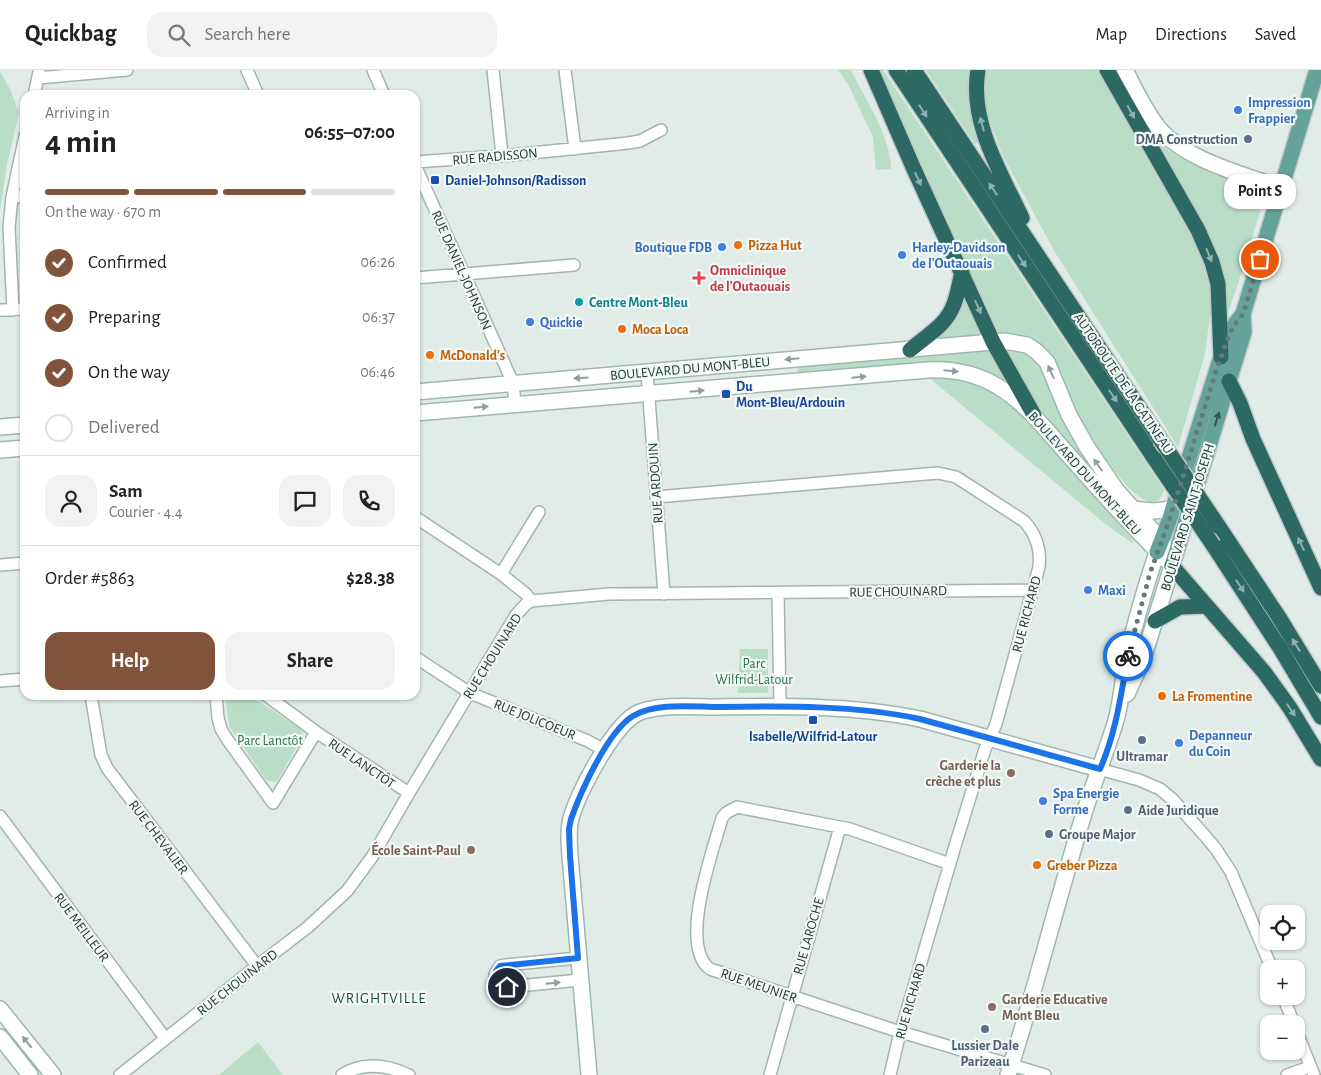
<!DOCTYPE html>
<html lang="en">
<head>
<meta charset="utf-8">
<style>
	body { margin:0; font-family:"Alegreya Sans",sans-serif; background:#f2f2f2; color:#222; height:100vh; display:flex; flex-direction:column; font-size:19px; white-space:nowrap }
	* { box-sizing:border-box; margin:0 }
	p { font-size:16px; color:#767676 }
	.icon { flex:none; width:28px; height:28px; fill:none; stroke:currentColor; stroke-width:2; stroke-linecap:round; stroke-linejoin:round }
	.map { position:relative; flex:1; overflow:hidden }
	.panel { position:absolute; left:20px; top:20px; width:400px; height:610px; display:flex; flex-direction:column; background:#fff; border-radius:15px; box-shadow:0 1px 4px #0004 }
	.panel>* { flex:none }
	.fabs { position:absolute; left:1260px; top:835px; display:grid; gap:10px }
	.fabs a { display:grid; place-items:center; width:45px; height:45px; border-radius:10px; background:#fff; box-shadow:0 1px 4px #0004; font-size:25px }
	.pin { position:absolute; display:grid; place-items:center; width:42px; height:42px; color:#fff; margin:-21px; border:2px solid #fff; border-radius:50%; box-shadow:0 1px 5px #0007 }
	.courier { position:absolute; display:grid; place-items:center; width:50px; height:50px; margin:-25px; border:4px solid #1a73e8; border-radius:50%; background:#fff; color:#222; box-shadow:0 1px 6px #0007 }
	.bubble { position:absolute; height:35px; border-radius:15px; background:#fff; box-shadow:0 1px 4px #0004; font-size:16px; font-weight:600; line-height:35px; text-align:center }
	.overview em { font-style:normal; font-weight:600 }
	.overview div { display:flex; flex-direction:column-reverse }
	.overview { display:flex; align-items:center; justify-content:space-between; height:85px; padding:0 25px }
	h1 { font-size:32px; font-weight:600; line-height:38px }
	.bar { display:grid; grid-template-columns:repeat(4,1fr); gap:8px 5px; align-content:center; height:60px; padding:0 25px }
	.bar i { height:6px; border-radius:4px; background:#e0e0e0 }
	.bar .active { background:#80533a }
	.bar p { grid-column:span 4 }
	.line { display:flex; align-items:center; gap:12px; padding:0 25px; border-top:1px solid #e0e0e0 }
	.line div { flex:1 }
	.round { display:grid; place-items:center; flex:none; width:52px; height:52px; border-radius:15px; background:#f2f2f2 }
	ol { padding:0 25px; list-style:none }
	li { display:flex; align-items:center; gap:15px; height:55px }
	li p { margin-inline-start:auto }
	li .icon { padding:5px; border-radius:50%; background:#80533a; color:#fff; stroke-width:4 }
	li:last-child { color:#767676 }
	li i { width:28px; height:28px; border:2px solid #e0e0e0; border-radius:50% }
	.action { display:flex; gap:10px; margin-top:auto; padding:10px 25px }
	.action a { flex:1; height:58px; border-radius:15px; background:#80533a; color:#fff; font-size:20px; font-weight:600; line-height:58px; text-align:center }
	.action a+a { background:#f2f2f2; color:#222 }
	header { display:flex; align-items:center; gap:30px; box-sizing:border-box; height:70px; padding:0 25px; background:#fff; border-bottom:1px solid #e0e0e0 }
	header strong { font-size:24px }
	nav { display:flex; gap:28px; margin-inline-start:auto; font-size:18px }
	.search { width:350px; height:45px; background:#f2f2f2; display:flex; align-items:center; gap:12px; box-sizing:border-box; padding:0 18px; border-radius:15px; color:#767676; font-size:19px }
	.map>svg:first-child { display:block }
</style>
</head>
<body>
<header>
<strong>Quickbag</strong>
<div class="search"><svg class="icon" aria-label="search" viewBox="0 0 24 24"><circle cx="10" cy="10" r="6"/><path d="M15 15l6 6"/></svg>Search here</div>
<nav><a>Map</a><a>Directions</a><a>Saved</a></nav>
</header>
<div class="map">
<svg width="1321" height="1005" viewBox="0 0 1321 1005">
	<rect width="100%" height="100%" fill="#e1ece8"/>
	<!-- green -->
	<path fill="#b9ddc7" d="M838,0H851C866,31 890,64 891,99L876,100L873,67L848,14Z
		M876,0H883L1164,420C1146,482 1042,285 1033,271L1017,264L997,265Z
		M926,0H972L981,71L975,74Z
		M985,0H1098L1197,176L1208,205L1212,245L1210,246L1205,284L1178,377L1056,184L1004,88L986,41L984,22Z
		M0,1L11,21L19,43L7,94L0,140Z
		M1152,65C1177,94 1216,103 1251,114L1260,121L1258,122L1262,129V135L1238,214L1226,248L1224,229Z
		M966,221L985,264L936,268Z
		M1008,275L1036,287L1098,402L1094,404C1069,376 1044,348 1024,317C1016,304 1009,290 1002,276Z
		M991,277L1011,314L1007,317L995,308L798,306L797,294Z
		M941,307C973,310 993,319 1016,339L1134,471L1132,473L1108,456L929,308Z
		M740,579H768V623H738Z
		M225,625H249L301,659L303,665L279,708L275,712L266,710L229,656Z
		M258,972L283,1005H219Z"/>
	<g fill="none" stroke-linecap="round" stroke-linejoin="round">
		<defs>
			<path id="street" d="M247,0L258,25
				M373,0L384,25
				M493,0L502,85
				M565,0L575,79
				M38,8L127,0
				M34,25L39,2
				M415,92L512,85L628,73L640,71L661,60
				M415,95L513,313L515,334
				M12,127L25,126
				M415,208L574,195
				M0,240L25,239
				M13,240L9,157L12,127L25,66
				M647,303L664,524
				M656,427L938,403L956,407L1024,451C1036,464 1041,479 1039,497L996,654L985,679L955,776L898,971L890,1005
				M415,447L501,504L526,524L531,531
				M0,495L25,493
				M501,504L539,442
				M778,523L780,636
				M415,587L470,623L588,671L604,680
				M0,611L25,609
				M91,625L101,685L107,698L257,896
				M216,625L218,648L221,659L227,669L273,733L316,662
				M266,625L316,662L409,723
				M1099,699L1139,710L1160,719L1172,729L1206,767L1216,779L1231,802L1272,899
				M0,746L165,968
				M950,794L850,759L737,737L726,743L722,748C713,781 678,875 710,899L891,959L1045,1005
				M578,888L505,895L500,896L495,904C496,912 499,915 507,917L580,910
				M1283,926L1294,954
				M1296,960L1314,1005
				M120,1005L257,896L308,857L347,821L372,787L409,723L516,545L526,534L531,531L609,524L1032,520
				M342,1005C364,991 387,995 409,1005
				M770,1005L840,757
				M1287,1005L1310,997"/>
			<path id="secondary" d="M1125,0C1135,19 1144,40 1158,57C1183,89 1243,105 1282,118
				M415,322L1004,271L1027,275L1036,281L1047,292L1069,345L1087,377L1117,421L1162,471L1172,496
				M415,343L928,300C952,299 975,303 997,316C1028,334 1049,364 1073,390C1103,424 1134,458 1166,490
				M0,357L25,355
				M0,380L25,378
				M1132,439L1154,441L1173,439
				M1127,624L1143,589L1172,496
				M0,939L53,1005
				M0,967L30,1005
				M589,1005L570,786C569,773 568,760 571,748C579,722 614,652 640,642C663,634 692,637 716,637C783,636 853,635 920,649L1099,699
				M1008,1005C1035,921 1056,835 1082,750C1092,716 1106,684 1116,650C1122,629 1123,605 1128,583C1136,549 1146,515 1157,482"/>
			<path id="primary" d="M1157,482L1169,451L1221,287L1232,258L1243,244
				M1172,496L1244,262L1243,244L1317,0"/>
			<path id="highway" d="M871,0L913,97L993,272L1034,345
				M896,0L1154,388
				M914,0L1160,369
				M978,0C969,52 1001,103 1022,148
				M1107,0L1198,160L1212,192L1218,214L1221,287
				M910,280C927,265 946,256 954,234C958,224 959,213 962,203
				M1229,311L1240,333L1253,369L1321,518
				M1219,457L1280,549L1321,616
				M1213,475L1280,578L1321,647
				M1172,496L1264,602L1290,638L1321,689
				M1155,551L1180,537L1207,536"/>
		</defs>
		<!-- street casing -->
		<use href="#street" stroke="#a4b4b0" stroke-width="14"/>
		<!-- secondary casing -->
		<use href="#secondary" stroke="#9fb7b1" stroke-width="18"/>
		<!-- primary casing -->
		<use href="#primary" stroke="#c1c8c7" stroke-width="18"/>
		<!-- highway casing -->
		<use href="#highway" stroke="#c1c8c7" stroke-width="18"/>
		<!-- street -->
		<use href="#street" stroke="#fff" stroke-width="11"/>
		<!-- secondary -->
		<use href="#secondary" stroke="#fff" stroke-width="15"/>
		<!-- primary -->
		<use href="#primary" stroke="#65a299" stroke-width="15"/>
		<!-- highway -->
		<use href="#highway" stroke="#2d6963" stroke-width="15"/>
		<defs>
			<path id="highway-bridge" d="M1160,369L1219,457
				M1154,388L1213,475"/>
		</defs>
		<!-- highway-bridge casing -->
		<use href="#highway-bridge" stroke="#c1c8c7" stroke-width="18" stroke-linecap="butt"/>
		<!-- highway-bridge -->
		<use href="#highway-bridge" stroke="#2d6963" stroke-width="15"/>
	</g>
	<!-- one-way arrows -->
	<defs><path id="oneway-solid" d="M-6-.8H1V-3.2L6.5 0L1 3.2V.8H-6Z" transform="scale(1.25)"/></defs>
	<g fill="#8fb0ac">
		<use href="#oneway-solid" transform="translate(923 41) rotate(57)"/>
		<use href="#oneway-solid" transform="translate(1131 42) rotate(61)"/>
		<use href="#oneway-solid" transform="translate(982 54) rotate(-105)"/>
		<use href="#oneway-solid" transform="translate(918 109) rotate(65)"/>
		<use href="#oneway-solid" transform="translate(993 119) rotate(-124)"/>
		<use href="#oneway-solid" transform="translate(1209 185) rotate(68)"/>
		<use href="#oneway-solid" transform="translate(1022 191) rotate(56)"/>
		<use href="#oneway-solid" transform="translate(978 237) rotate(66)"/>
		<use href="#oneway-solid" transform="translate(1113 326) rotate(56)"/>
		<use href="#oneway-solid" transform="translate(1301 474) rotate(-115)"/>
		<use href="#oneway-solid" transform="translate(1240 516) rotate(56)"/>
		<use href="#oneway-solid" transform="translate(1296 575) rotate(-122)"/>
		<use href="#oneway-solid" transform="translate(1291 640) rotate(56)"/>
	</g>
	<g fill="#909e9c">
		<use href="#oneway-solid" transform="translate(792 289) rotate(175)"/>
		<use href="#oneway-solid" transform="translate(951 301) rotate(5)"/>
		<use href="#oneway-solid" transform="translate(1051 302) rotate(-114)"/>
		<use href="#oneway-solid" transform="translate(859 307) rotate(-5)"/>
		<use href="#oneway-solid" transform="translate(581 308) rotate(176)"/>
		<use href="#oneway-solid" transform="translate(697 321) rotate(-5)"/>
		<use href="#oneway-solid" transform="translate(481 337) rotate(-5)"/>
		<use href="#oneway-solid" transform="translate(1098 395) rotate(-124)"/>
		<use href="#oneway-solid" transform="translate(553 913) rotate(-5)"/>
		<use href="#oneway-solid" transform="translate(27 972) rotate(-129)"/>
	</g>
	<use fill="#325650" href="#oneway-solid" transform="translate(1217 349) rotate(-73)"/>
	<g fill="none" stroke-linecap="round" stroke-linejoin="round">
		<!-- done -->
		<path stroke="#647a76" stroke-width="5" stroke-dasharray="0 9" d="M1128,586L1150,503L1169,451L1217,298L1232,258L1243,244L1260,189"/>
		<!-- route -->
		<path stroke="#1a73e8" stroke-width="6" d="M507,917C496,915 491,905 500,896L578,888L570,786L569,759L571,749C581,721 608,661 633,646C657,632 693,637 719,637C785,636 855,635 920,649L1100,699C1116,663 1121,624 1128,586"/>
	</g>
	<!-- markers -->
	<g fill="#3f7fe0" stroke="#f1f8f5" stroke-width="2">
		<circle cx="1238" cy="40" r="5"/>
		<circle cx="722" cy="177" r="5"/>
		<circle cx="902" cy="185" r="5"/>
		<circle cx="530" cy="252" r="5"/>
		<circle cx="1088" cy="520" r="5"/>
		<circle cx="1179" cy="673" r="5"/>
		<circle cx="1043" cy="731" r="5"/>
	</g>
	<g fill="#5c6f8a" stroke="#f1f8f5" stroke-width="2">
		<circle cx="1248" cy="69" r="5"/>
		<circle cx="1142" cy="670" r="5"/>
		<circle cx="1128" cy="740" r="5"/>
		<circle cx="1049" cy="764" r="5"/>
		<circle cx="985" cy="959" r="5"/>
	</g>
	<g fill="#1a4fb4" stroke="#f1f8f5" stroke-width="2">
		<rect x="430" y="105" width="10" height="10" rx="2.5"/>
		<rect x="721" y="319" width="10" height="10" rx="2.5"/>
		<rect x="808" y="645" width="10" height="10" rx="2.5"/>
	</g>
	<g fill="#e8710a" stroke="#f1f8f5" stroke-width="2">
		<circle cx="738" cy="175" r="5"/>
		<circle cx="622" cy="259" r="5"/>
		<circle cx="430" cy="285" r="5"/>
		<circle cx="1162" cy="626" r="5"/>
		<circle cx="1037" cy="795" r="5"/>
	</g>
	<path fill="#e0444e" stroke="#f1f8f5" stroke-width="2" d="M696.5 200.5h5v5h5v5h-5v5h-5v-5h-5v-5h5z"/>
	<circle fill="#0f9aa8" stroke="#f1f8f5" stroke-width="2" cx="579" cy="232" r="5"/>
	<g fill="#8d6e63" stroke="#f1f8f5" stroke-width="2">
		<circle cx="1011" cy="703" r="5"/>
		<circle cx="471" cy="780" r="5"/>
		<circle cx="992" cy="937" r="5"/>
	</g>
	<g text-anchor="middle" stroke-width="4.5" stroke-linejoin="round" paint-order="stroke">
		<!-- shop labels -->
		<g font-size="14" font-weight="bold" fill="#366cbe" stroke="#f1f8f5" text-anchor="start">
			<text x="1248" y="37">Impression<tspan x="1248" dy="16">Frappier</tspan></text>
			<text x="712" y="182" text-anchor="end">Boutique FDB</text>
			<text x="912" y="182">Harley-Davidson<tspan x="912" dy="16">de l'Outaouais</tspan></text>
			<text x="540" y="257">Quickie</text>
			<text x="1098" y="525">Maxi</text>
			<text x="1189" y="670">Depanneur<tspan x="1189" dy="16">du Coin</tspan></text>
			<text x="1053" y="728">Spa Energie<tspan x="1053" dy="16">Forme</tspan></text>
		</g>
		<!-- service labels -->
		<g font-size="14" font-weight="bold" fill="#4e5e75" stroke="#f1f8f5">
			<text x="1238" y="74" text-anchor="end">DMA Construction</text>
			<text x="1142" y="691">Ultramar</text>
			<text x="1138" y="745" text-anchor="start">Aide Juridique</text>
			<text x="1059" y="769" text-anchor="start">Groupe Major</text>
			<text x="985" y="980">Lussier Dale<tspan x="985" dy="16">Parizeau</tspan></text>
		</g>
		<!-- street labels -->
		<g font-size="14" fill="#213c38" stroke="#f1f8f5">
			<text transform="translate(495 86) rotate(-5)" y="5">RUE RADISSON</text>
			<text transform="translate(462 200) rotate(66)" y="5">RUE DANIEL-JOHNSON</text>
			<text transform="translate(690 298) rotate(-5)" y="5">BOULEVARD DU MONT-BLEU</text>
			<text transform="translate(1124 313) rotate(56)" y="5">AUTOROUTE DE LA GATINEAU</text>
			<text transform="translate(1085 403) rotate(48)" y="5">BOULEVARD DU MONT-BLEU</text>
			<text transform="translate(655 413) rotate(-94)" y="5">RUE ARDOUIN</text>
			<text transform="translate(1187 447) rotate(-73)" y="5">BOULEVARD SAINT-JOSEPH</text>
			<text transform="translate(898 521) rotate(-1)" y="5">RUE CHOUINARD</text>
			<text transform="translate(1026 544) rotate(-75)" y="5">RUE RICHARD</text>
			<text transform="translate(492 586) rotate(-58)" y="5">RUE CHOUINARD</text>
			<text transform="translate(535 649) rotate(22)" y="5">RUE JOLICOEUR</text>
			<text transform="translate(362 693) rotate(34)" y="5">RUE LANCTÔT</text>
			<text transform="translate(159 767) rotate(53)" y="5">RUE CHEVALIER</text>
			<text transform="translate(82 857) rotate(53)" y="5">RUE MEILLEUR</text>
			<text transform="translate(808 866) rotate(-74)" y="5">RUE LAROCHE</text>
			<text transform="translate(237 912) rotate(-38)" y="5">RUE CHOUINARD</text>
			<text transform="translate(759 915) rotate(19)" y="5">RUE MEUNIER</text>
			<text transform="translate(910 931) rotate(-74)" y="5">RUE RICHARD</text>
		</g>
		<!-- transit labels -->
		<g font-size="14" font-weight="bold" fill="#164399" stroke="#f1f8f5" text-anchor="start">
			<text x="445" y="115">Daniel-Johnson/Radisson</text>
			<text x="736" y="321">Du<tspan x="736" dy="16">Mont-Bleu/Ardouin</tspan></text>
			<text x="813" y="671" text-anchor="middle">Isabelle/Wilfrid-Latour</text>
		</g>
		<!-- food labels -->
		<g font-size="14" font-weight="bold" fill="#c56008" stroke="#f1f8f5" text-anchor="start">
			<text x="748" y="180">Pizza Hut</text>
			<text x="632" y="264">Moca Loca</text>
			<text x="440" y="290">McDonald's</text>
			<text x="1172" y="631">La Fromentine</text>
			<text x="1047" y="800">Greber Pizza</text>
		</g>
		<!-- health labels -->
		<g font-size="14" font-weight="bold" fill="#be3a42" stroke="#f1f8f5" text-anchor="start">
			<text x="710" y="205">Omniclinique<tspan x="710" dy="16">de l'Outaouais</tspan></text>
		</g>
		<!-- culture labels -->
		<g font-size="14" font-weight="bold" fill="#0d838f" stroke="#f1f8f5" text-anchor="start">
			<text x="589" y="237">Centre Mont-Bleu</text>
		</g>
		<!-- park labels -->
		<g font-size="14" fill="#2b744f" stroke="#f1f8f5">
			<text x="754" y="598">Parc<tspan x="754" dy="16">Wilfrid-Latour</tspan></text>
			<text x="270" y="675">Parc Lanctôt</text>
		</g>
		<!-- education labels -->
		<g font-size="14" font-weight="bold" fill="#785e54" stroke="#f1f8f5" text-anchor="end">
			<text x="1001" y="700">Garderie la<tspan x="1001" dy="16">crèche et plus</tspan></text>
			<text x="461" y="785">École Saint-Paul</text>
			<text x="1002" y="934" text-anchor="start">Garderie Educative<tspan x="1002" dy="16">Mont Bleu</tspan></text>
		</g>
		<!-- neighbourhood labels -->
		<g font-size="15" letter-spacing="1" fill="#1d4f48" stroke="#f1f8f5">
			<text x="379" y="933">WRIGHTVILLE</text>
		</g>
	</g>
</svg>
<div class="fabs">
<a><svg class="icon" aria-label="locate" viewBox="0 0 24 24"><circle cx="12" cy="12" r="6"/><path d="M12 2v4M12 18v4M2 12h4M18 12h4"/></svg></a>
<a>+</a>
<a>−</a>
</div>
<div class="pin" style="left:1260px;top:189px;background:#ea580c"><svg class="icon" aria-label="bag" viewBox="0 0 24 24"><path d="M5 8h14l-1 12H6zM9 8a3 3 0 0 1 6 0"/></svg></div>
<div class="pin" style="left:507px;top:917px;background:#1f2937"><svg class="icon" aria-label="home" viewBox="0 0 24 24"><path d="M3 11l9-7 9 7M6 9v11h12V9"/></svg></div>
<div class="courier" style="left:1128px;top:586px"><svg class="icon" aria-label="bike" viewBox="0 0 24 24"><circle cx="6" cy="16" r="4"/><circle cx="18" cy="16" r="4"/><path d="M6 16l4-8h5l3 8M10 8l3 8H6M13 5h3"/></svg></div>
<div class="bubble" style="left:1224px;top:104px;width:72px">Point S</div>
<section class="panel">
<div class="overview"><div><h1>4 min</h1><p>Arriving in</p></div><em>06:55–07:00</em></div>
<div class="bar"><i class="active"></i><i class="active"></i><i class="active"></i><i></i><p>On the way · 670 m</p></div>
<ol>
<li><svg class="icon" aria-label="check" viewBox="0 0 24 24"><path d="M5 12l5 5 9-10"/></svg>Confirmed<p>06:26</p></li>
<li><svg class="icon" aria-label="check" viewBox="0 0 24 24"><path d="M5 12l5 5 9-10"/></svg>Preparing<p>06:37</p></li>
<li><svg class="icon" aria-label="check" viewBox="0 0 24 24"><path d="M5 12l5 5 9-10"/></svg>On the way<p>06:46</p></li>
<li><i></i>Delivered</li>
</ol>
<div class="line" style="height:90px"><a class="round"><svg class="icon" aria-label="person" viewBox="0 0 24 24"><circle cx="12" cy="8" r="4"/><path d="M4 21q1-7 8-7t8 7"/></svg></a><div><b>Sam</b><p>Courier · 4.4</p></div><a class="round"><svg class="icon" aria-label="chat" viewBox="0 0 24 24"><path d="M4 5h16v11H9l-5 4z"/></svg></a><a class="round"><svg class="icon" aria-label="phone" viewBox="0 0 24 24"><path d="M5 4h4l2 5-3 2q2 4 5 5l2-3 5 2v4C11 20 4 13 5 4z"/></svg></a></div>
<div class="line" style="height:65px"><div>Order #5863</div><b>$28.38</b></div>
<div class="action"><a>Help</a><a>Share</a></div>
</section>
</div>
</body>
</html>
